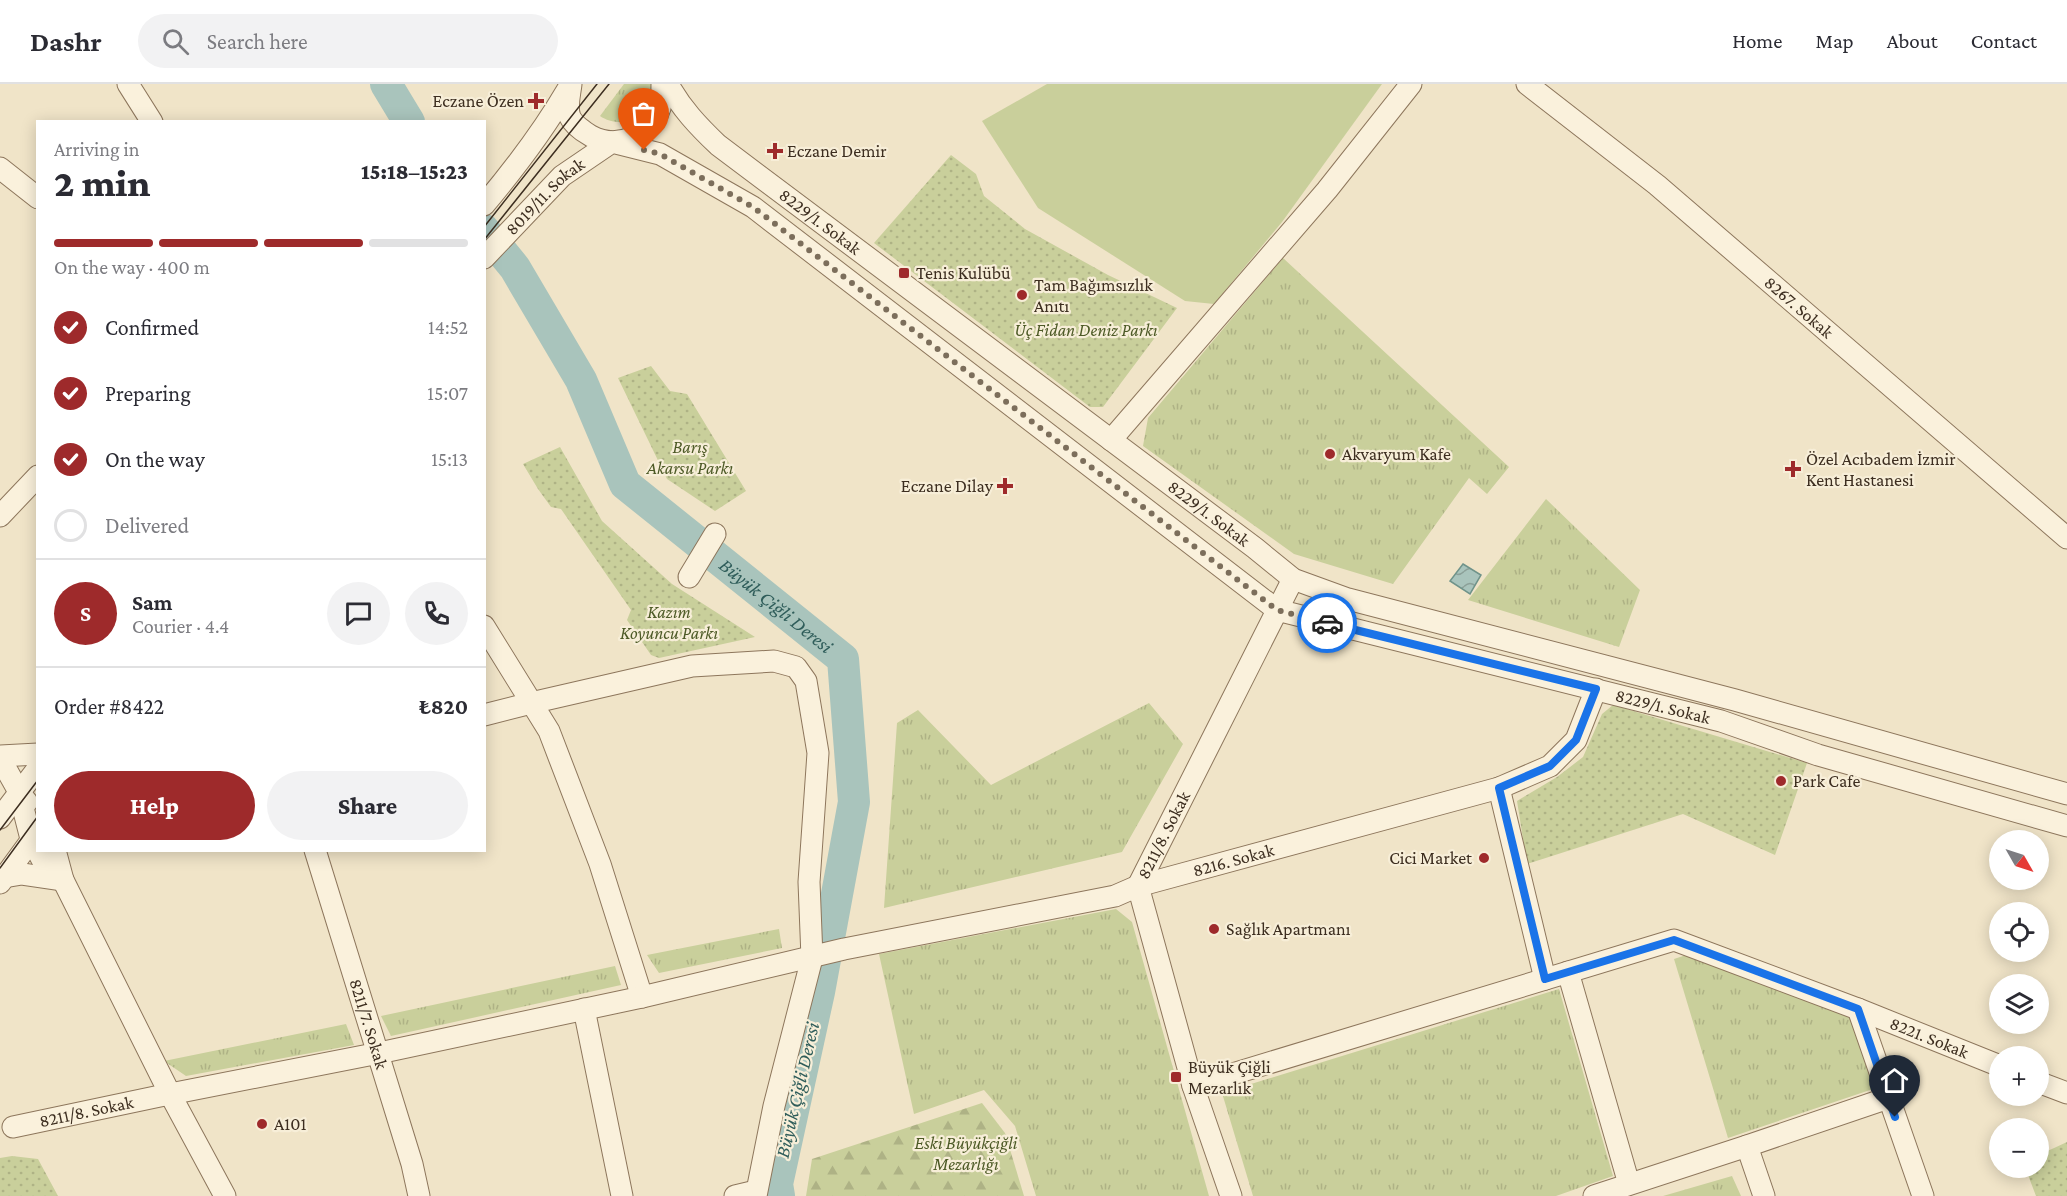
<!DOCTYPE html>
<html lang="en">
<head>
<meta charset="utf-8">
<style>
	body { margin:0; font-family:"Crimson Pro",serif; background:#f2f2f3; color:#2b2b33; height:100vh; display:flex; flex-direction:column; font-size:22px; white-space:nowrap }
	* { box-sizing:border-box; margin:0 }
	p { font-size:20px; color:#7c7c81 }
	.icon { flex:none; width:33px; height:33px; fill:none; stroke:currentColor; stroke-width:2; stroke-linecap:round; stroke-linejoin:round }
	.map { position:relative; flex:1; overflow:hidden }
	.drawer { position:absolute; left:36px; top:36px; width:450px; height:732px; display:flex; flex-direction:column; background:#fff; border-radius:0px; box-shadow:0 3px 15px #0003 }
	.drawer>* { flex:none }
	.needle { width:39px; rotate:129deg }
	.tools { position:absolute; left:1989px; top:746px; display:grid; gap:12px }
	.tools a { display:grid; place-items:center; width:60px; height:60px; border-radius:50%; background:#fff; box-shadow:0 3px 15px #0003; font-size:30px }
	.pin { position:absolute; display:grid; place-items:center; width:51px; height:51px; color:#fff; margin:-62px -26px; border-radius:50% 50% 50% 0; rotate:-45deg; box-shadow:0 0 6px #0007 }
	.pin .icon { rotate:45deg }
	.courier { position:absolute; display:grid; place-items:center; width:60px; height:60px; margin:-30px; border:4px solid #1a73e8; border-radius:50%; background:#fff; color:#222; box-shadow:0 2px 8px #0007 }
	.summary em { font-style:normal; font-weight:800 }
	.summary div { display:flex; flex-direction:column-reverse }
	.summary { display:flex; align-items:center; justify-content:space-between; height:102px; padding:0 18px }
	h1 { font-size:39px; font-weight:800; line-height:45px }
	.bar { display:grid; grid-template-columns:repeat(4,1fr); gap:9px 6px; align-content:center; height:72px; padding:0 18px }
	.bar i { height:8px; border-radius:4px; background:#e1e1e2 }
	.bar .active { background:#9e2a2b }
	.bar p { grid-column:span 4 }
	.line { display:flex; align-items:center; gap:15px; padding:0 18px; border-top:2px solid #e1e1e2 }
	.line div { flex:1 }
	.round { display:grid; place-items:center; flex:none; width:63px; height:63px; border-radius:32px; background:#f2f2f3 }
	ol { padding:0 18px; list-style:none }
	li { display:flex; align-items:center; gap:18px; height:66px }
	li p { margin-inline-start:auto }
	li .icon { padding:6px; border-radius:50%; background:#9e2a2b; color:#fff; stroke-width:4 }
	li:last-child { color:#7c7c81 }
	li i { width:33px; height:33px; border:3px solid #e1e1e2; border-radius:50% }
	.button { display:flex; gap:12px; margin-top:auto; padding:12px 18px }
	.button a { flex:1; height:69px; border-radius:36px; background:#9e2a2b; color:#fff; font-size:24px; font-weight:800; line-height:69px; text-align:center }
	.button a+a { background:#f2f2f3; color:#2b2b33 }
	header { display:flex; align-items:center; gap:36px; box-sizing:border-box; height:84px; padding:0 30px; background:#fff; border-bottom:2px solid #e1e1e2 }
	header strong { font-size:28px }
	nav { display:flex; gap:33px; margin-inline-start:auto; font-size:21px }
	.search { width:420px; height:54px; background:#f2f2f3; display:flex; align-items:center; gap:15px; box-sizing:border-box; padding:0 21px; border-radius:33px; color:#7c7c81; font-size:22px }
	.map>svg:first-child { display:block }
</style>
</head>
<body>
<header>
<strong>Dashr</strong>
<div class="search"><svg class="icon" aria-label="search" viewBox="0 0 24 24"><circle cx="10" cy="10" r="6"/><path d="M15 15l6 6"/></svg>Search here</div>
<nav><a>Home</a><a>Map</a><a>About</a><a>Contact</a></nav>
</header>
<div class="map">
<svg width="2067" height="1112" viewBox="0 0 2067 1112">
	<defs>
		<pattern id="grass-tufts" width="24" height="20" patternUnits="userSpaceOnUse" patternTransform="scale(1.5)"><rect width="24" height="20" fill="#c9cf9b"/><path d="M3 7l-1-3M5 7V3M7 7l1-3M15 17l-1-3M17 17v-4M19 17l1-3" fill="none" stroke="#aeb285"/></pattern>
		<pattern id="forest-firs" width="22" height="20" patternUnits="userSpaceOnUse" patternTransform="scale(1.5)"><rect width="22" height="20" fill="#c9cf9b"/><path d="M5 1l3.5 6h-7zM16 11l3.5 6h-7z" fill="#aeb285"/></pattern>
		<pattern id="park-dots" width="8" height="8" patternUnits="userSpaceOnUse" patternTransform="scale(1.5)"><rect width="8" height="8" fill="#c9cf9b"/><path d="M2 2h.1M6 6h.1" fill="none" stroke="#aeb285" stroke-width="1.8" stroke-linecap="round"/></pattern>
		<pattern id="water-waves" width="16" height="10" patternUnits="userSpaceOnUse" patternTransform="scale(1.5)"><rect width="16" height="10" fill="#a9c4bc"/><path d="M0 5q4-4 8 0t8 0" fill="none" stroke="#8ba098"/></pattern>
	</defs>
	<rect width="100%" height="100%" fill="#f0e4c8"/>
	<!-- grass -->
	<path fill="url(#grass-tufts)" d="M624,0H657C655,7 654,16 650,23C640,40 614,42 600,32Z
		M1283,174L1509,383L1487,410L1469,394L1393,500L1294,470L1143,362L1148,334Z
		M1546,415L1640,506L1619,563L1468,516Z
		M1149,619L1183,660L1122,768L884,824L897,639L918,626L991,701Z
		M1116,825L1132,838L1209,1112H1036L1015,1042L984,1006L914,1030L879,870Z
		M779,845L782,864L659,889L647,871Z
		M1689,870L1852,930L1876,1004L1728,1054L1674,875Z
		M615,882L621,901L391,952L381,932Z
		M1559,905L1613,1092L1556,1112H1253L1222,1009Z
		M346,940L354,961L186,992L164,977Z
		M1732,1092L1741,1112H1663Z"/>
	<!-- forest -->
	<path fill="url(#forest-firs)" d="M982,1019L1005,1049L1024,1112H806L812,1075Z"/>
	<!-- park -->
	<path fill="url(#park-dots)" d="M951,71L976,90L984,112L1025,145L1108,191L1177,224L1103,323H1090L874,159Z
		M651,282L670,307L687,310L746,407L715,427L667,395L618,294Z
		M560,363L602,437L672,500L755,553L659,574L651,571L627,536L631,526L561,425L551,423L538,405L523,380Z
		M1613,621L1807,679L1775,771L1683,730L1527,780L1517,717L1557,693L1583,673L1602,630Z
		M2067,1058V1112H2036L2025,1083H2038L2039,1071Z
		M12,1072L38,1075L58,1112H0V1074Z"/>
	<!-- pitch -->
	<path fill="#c9cf9b" d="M1047,0H1382L1282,138L1214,220L1185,217L1038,124L982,37Z"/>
	<!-- water -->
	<path fill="url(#water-waves)" stroke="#6f938a" stroke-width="1.5" d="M1463,480L1481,491L1470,510L1450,497Z"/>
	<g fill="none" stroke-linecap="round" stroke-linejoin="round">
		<!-- river -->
		<g stroke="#a9c4bc" stroke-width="32">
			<path d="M386,0L409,38"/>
			<path id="s1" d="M484,146L515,184L581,296L625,400L843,575L854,718L819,908L777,1100L779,1112"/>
		</g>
		<defs>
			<g id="minor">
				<path d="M128,0L152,38"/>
				<path d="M571,0C570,10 566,23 570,33C573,40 584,48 591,52C617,66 651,52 660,24C662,16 662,7 662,0"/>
				<path id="s2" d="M668,0C681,24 698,42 718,61L1255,464L1293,495L1348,515L1735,616L2067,710"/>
				<path id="s3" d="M1527,0L1657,101L2067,454"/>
				<path d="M0,84L38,114"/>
				<path d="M484,121C516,83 544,46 569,3"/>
				<path id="s4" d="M484,174L562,92L612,58L660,70L753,123L1277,526L1721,637L1818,671L2067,742"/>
				<path d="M1111,356L1327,106L1411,0"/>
				<path d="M0,432L38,392"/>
				<path d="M689,493L715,450"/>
				<path d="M484,542L549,647L600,780L642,913"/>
				<path d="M484,631L531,619L692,582L774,577L796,583L806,597L818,669L809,798L812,874L774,1022L756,1112"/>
				<path d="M0,672L38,670"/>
				<path d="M0,674L19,708L27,718"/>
				<path d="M1499,704L1545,895"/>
				<path d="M19,708L31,755L45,781L63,796"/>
				<path d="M0,734L38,684"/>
				<path d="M55,766L63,796L170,1010L225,1112"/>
				<path id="s5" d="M315,766L412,1080L419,1112"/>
				<path d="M4,793L22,790L63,796"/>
				<path d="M0,799L38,747"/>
				<path id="s6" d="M1138,802L1293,495"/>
				<path d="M1138,802L1193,1002L1231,1112"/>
				<path d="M1568,888L1629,1100"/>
				<path d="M584,925L622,1112"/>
				<path d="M1858,925L1923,1112"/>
				<path d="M2038,998L2067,1009"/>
				<path id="s7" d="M1193,1002L1674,856L1858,925L2000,982"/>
				<path id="s8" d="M13,1043L160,1012L379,969L642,913L844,865L1115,812L1138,802L1499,704L1550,682L1576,656L1596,605"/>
				<path d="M1747,1062L1764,1112"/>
				<path d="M735,1112L756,1107"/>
				<path d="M1594,1112L1747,1062L1888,1014"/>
			</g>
		</defs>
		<!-- minor casing -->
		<use href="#minor" stroke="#8d765c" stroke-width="23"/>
		<!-- minor -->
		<use href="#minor" stroke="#faf1dc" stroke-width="21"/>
		<!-- tram -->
		<path stroke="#3d2e20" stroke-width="1.5" d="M484,143L597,0
			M484,156L609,0
			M0,746L38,696
			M0,784L38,732"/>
	</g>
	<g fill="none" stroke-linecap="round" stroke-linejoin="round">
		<!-- done -->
		<path stroke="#7c6e5b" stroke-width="6" stroke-dasharray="0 10.8" d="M644,66L660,70L753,123L1277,526L1327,539"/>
		<!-- route -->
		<path stroke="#1a73e8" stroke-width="8" d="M1327,539L1596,605L1576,656L1550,682L1499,704L1545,895L1674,856L1858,925L1895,1033"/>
	</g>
	<!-- markers -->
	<g fill="#9e2a2b" stroke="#f7eed8" stroke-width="2">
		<path d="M533 8h6v6h6v6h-6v6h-6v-6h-6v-6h6z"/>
		<path d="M772 58h6v6h6v6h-6v6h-6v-6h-6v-6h6z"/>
		<rect x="898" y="183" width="12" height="12" rx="3"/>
		<circle cx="1022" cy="211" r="6"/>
		<circle cx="1330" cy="370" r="6"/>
		<path d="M1790 376h6v6h6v6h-6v6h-6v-6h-6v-6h6z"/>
		<path d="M1002 393h6v6h6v6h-6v6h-6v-6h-6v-6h6z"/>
		<circle cx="1781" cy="697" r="6"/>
		<circle cx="1484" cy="774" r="6"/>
		<circle cx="1214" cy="845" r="6"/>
		<rect x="1170" y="987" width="12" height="12" rx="3"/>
		<circle cx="262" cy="1040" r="6"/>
	</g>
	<g text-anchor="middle" stroke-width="4.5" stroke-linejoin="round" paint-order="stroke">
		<!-- poi labels -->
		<g font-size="18" fill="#3d2e20" stroke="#f7eed8" text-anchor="start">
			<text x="524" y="23" text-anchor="end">Eczane Özen</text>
			<text x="787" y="73">Eczane Demir</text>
			<text x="916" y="195">Tenis Kulübü</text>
			<text x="1034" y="207">Tam Bağımsızlık<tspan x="1034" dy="21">Anıtı</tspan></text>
			<text x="1342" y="376">Akvaryum Kafe</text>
			<text x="1806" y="381">Özel Acıbadem İzmir<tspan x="1806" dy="21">Kent Hastanesi</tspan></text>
			<text x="993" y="408" text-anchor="end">Eczane Dilay</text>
			<text x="1793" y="703">Park Cafe</text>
			<text x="1472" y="780" text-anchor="end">Cici Market</text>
			<text x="1226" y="851">Sağlık Apartmanı</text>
			<text x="1188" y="989">Büyük Çiğli<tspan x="1188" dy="21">Mezarlık</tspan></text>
			<text x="274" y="1046">A101</text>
		</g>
		<!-- street labels -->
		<g font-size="18" fill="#3d2e20" stroke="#f7eed8">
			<text dy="6" stroke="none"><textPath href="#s4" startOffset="87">8019/11. Sokak</textPath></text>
			<text dy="6" stroke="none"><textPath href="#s2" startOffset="207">8229/1. Sokak</textPath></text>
			<text dy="6" stroke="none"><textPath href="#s3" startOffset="352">8267. Sokak</textPath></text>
			<text dy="6" stroke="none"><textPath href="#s2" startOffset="693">8229/1. Sokak</textPath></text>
			<text dy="6" stroke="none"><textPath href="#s4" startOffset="1389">8229/1. Sokak</textPath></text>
			<text dy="6" stroke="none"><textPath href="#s6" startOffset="57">8211/8. Sokak</textPath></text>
			<text dy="6" stroke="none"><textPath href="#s8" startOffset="1250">8216. Sokak</textPath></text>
			<text dy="6" stroke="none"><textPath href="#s5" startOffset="182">8211/7. Sokak</textPath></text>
			<text dy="6" stroke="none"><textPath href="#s7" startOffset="776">8221. Sokak</textPath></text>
			<text dy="6" stroke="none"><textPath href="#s8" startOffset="75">8211/8. Sokak</textPath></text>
		</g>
		<!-- park labels -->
		<g font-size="18" font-style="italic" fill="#4d5a26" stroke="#f7eed8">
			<text x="1086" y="252">Üç Fidan Deniz Parkı</text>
			<text x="690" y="369">Barış<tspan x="690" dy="21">Akarsu Parkı</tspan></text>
			<text x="669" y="534">Kazım<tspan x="669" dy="21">Koyuncu Parkı</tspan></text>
			<text x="966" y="1065">Eski Büyükçiğli<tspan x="966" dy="21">Mezarlığı</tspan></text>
		</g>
		<!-- water labels -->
		<g font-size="20" font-style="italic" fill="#2f5d5a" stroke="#f7eed8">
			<text dy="7" stroke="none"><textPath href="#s1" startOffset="486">Büyük Çiğli Deresi</textPath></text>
			<text transform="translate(797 1006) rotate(-77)" y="7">Büyük Çiğli Deresi</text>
		</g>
	</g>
</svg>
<div class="tools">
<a><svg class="needle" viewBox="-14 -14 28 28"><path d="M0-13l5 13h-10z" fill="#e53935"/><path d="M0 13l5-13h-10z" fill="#7c7c81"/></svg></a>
<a><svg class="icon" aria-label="locate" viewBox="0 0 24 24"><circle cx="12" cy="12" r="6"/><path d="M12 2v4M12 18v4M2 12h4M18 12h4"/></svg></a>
<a><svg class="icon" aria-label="layers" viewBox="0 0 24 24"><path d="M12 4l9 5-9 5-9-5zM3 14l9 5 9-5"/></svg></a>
<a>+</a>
<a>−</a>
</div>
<div class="pin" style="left:644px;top:66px;background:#ea580c"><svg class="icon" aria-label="bag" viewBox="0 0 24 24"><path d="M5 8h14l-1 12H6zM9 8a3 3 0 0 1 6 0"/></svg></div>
<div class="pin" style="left:1895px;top:1033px;background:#1f2937"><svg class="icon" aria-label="home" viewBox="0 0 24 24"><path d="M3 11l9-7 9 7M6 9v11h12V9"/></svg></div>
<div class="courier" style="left:1327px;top:539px"><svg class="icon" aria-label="car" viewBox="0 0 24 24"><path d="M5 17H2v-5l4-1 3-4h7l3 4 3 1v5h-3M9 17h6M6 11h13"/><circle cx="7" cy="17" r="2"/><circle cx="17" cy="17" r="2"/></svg></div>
<section class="drawer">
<div class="summary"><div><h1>2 min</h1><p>Arriving in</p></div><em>15:18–15:23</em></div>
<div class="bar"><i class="active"></i><i class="active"></i><i class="active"></i><i></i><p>On the way · 400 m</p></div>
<ol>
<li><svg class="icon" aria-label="check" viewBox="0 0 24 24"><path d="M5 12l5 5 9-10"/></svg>Confirmed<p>14:52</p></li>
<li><svg class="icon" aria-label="check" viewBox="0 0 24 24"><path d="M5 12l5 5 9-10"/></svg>Preparing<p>15:07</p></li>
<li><svg class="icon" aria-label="check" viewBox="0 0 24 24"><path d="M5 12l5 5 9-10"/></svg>On the way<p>15:13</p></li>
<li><i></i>Delivered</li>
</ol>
<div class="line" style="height:108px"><b class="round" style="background:#9e2a2b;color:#fff">S</b><div><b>Sam</b><p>Courier · 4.4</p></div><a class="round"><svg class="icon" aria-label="chat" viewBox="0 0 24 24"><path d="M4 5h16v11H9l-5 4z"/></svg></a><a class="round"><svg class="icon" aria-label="phone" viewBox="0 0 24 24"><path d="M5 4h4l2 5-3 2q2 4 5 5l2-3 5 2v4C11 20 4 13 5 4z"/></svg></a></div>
<div class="line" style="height:78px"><div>Order #8422</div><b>₺820</b></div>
<div class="button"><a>Help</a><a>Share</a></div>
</section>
</div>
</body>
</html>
